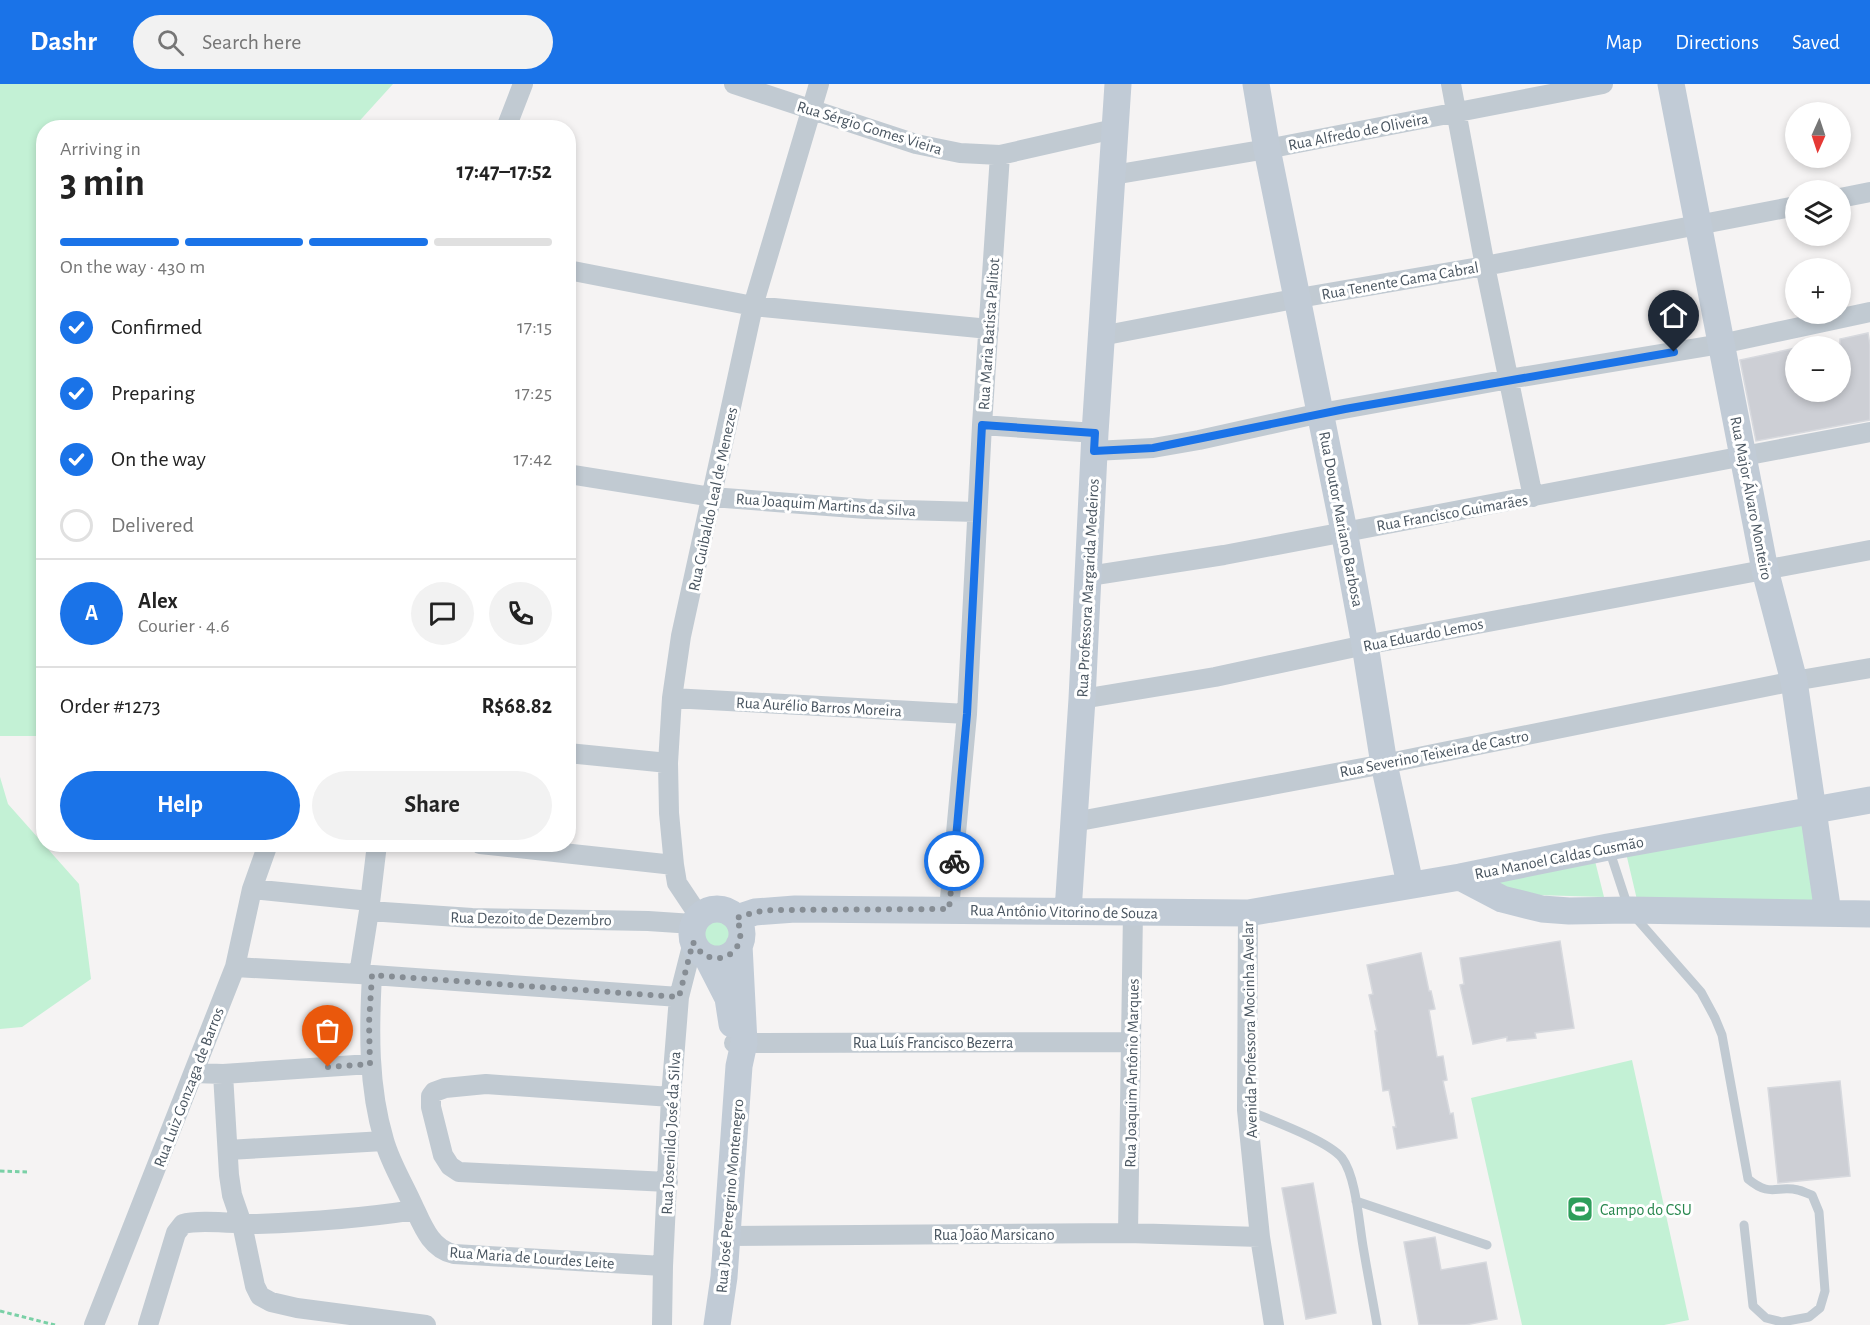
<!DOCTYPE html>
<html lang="en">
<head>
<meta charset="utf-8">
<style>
	body { margin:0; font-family:"Alegreya Sans",sans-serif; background:#f2f2f2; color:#222; height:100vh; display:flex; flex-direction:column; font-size:22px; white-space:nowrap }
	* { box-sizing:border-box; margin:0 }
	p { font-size:20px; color:#767676 }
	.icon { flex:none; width:33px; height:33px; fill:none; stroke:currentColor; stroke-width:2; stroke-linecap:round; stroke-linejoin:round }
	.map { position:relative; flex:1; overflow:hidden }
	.panel { position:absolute; left:36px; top:36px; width:540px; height:732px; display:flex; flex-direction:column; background:#fff; border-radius:24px; box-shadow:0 3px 9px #0003 }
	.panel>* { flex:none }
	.needle { width:39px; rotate:183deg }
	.controls { position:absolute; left:1785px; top:18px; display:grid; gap:12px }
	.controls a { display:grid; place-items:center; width:66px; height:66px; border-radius:50%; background:#fff; box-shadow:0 3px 9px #0003; font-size:30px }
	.pin { position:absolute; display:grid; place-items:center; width:51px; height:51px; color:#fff; margin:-62px -26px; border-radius:50% 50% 50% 0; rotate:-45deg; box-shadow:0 0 6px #0007 }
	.pin .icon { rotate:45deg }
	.courier { position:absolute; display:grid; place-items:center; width:60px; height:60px; margin:-30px; border:4px solid #1a73e8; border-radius:50%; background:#fff; color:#222; box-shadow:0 2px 8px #0007 }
	.summary em { font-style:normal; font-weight:700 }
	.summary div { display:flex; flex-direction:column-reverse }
	.summary { display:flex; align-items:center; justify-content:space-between; height:102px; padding:0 24px }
	h1 { font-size:39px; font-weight:700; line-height:45px }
	.bar { display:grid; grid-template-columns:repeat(4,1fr); gap:9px 6px; align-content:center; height:72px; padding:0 24px }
	.bar i { height:8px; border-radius:4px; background:#e0e0e0 }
	.bar .on { background:#1a73e8 }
	.bar p { grid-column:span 4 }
	.line { display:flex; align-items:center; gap:15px; padding:0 24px; border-top:2px solid #e0e0e0 }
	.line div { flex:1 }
	.round { display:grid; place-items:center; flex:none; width:63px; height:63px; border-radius:32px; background:#f2f2f2 }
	ol { padding:0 24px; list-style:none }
	li { display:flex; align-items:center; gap:18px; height:66px }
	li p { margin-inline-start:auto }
	li .icon { padding:6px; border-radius:50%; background:#1a73e8; color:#fff; stroke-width:4 }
	li:last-child { color:#767676 }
	li i { width:33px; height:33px; border:3px solid #e0e0e0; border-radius:50% }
	.action { display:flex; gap:12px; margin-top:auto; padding:12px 24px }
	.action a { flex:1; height:69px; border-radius:36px; background:#1a73e8; color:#fff; font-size:24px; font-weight:700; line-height:69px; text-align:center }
	.action a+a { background:#f2f2f2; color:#222 }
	header { display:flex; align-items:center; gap:36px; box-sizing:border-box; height:84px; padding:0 30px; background:#1a73e8; color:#fff }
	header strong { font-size:28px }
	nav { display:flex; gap:33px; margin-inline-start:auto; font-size:21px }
	.search { width:420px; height:54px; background:#f2f2f2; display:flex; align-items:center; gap:15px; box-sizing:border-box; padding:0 21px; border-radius:33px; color:#767676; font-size:22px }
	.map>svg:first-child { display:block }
</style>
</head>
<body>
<header>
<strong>Dashr</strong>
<div class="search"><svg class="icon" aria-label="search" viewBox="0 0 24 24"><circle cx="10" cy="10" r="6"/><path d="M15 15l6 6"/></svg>Search here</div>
<nav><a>Map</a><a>Directions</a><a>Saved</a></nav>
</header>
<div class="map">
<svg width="1870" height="1241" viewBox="0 0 1870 1241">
	<rect width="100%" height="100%" fill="#f5f3f3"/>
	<!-- green -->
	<path fill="#c3f1d5" d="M0,0H393L354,43L44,44L43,652H0Z
		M0,693L8,720L79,800L91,895L22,943L0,945Z
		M1807,735L1816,823L1638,820L1626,769Z
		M1595,777L1604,813L1535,811L1485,797Z
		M703 851a14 14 0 1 1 28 0a14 14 0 1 1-28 0Z
		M1632,976L1689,1236L1664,1241H1522L1471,1014Z"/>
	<!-- building -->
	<path fill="#cdcfd5" stroke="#d7d9de" stroke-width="1.5" d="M1868,249L1870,261V336L1756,357L1740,276L1796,264V308H1840V255Z
		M1560,857L1574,944L1535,949L1536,954L1507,957V953L1473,960L1460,901L1464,900L1460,874Z
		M1421,869L1429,907H1431L1435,925L1429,926L1437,973L1443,972L1447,996L1443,997L1450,1030L1453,1029L1457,1054L1397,1065L1393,1043H1396L1389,1006L1383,1007L1375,947H1377L1369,911L1373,910L1367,881Z
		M1840,997L1850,1092L1778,1099L1768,1004Z
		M1313,1099L1336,1229L1306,1235L1282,1104Z
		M1435,1153L1441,1186L1486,1178L1497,1235L1465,1241H1419L1404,1158Z"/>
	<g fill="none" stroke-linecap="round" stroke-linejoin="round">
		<!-- path -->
		<path stroke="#7ad0a6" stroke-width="3" stroke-dasharray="4.5 3" stroke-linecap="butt" d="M0,1087L28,1088
			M0,1227L55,1241"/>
		<!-- lane -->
		<path stroke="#c1cad2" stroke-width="9" d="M1609,765L1629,826L1701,908L1715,934L1722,951L1748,1095C1771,1114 1776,1101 1798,1106C1803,1107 1808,1110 1812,1111L1819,1128L1825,1207L1820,1224L1809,1233L1782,1238L1766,1234L1753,1222L1744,1141
			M1247,1026C1270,1036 1327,1056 1342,1074C1357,1094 1359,1143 1364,1168C1368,1192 1373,1217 1377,1241
			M1356,1117L1487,1161"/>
		<!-- street -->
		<path stroke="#c1cad2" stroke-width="20" d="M734,0L916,60L960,69L1000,71L1114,45
			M1451,0L1485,182L1533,413
			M506,44L523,0
			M1113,91L1267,65L1603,0
			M1840,114L1870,108
			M568,186L753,222L989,245
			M1101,252L1299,214L1485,182L1796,122
			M982,341L1095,349
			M1094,367L1153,364L1199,356L1321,329L1509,295L1721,260L1870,228
			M568,390L712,413L866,425L977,428
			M1089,492L1224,471L1870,348
			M672,614L967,630
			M1082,615L1215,593L1365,561L1870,466
			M568,669L668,679
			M1074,738L1384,680L1794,597L1870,584
			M480,760L674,781
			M252,805L370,817
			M949,825L967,630L982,341L1000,71
			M369,827L472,834L648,837L693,840
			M1248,829L1247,1026L1260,1153L1274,1241
			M699,832L677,799L674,781L669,729L668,679L672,614L681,552L753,222L819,0
			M235,883L359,890L679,913
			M359,890L369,827L377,760
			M372,891C369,946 368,1002 384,1056C390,1078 403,1099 412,1119C422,1140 430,1165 454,1170L663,1182
			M734,959L1131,958
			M194,989L223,990L229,1091L232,1111L242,1140L255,1202L260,1212L271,1218L297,1224L426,1241
			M223,990L370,980
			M228,1066L384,1057
			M668,1098L459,1088L450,1082L443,1071L431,1023V1012L434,1008L445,1004L486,1000L671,1013
			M1128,1149L1133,828
			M727,1152L1128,1149L1260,1153
			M94,1241L235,883L252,805L268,760
			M148,1241L176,1149L183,1140C198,1135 239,1140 257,1140C311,1138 363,1134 415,1126
			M662,1241L663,1182L671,1013L679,913L693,858"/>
		<!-- secondary -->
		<path stroke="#c1cbd6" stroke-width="27" d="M1256,0L1267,65L1344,447L1365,561L1384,680L1410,800
			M1671,0L1765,486L1794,597L1828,829
			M1460,793L1502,815L1542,825L1569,827L1629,826L1870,830
			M692 850a25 25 0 1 1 50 0a25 25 0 1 1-50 0Z
			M1068,827L1082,615L1095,349L1118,0
			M737,834L755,828L795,825L1248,829L1460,793L1608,763L1870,716
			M707,873L728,914L732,940
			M717,1241L724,1193L739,982L744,959L739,861"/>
	</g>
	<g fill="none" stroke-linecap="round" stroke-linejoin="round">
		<!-- done -->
		<path stroke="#868d94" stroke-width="6" stroke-dasharray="0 10.8" d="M328,983L370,980L369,939L372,891L679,913L693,858C711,891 754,869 736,834L755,828L772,826L949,825L954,777"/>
		<!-- route -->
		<path stroke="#1a73e8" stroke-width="8" d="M954,777L967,630L982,341L1095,349L1094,367L1153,364L1345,325L1674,268"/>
	</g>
	<!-- icons -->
	<defs>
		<symbol id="stadium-square" viewBox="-11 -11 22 22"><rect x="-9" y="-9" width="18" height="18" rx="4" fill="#2e9e5b" stroke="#fff"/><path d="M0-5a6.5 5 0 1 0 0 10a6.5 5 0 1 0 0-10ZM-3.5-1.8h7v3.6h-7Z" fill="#fff"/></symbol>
	</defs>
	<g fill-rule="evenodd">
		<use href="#stadium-square" x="1565" y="1110" width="30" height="30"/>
	</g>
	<g text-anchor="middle" stroke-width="6" stroke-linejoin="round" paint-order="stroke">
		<!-- street labels -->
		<g font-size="16" fill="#4a5661" stroke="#fff">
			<text transform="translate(870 43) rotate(17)" y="6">Rua Sérgio Gomes Vieira</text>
			<text transform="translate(1358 47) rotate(-11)" y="6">Rua Alfredo de Oliveira</text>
			<text transform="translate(1400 196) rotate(-10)" y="6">Rua Tenente Gama Cabral</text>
			<text transform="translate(988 250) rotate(-86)" y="6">Rua Maria Batista Palitot</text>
			<text transform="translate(1752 414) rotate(79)" y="6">Rua Major Álvaro Monteiro</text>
			<text transform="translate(712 415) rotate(-78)" y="6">Rua Guibaldo Leal de Menezes</text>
			<text transform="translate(826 420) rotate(4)" y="6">Rua Joaquim Martins da Silva</text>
			<text transform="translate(1452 428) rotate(-10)" y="6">Rua Francisco Guimarães</text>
			<text transform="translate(1342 435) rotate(79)" y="6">Rua Doutor Mariano Barbosa</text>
			<text transform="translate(1087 504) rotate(-87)" y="6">Rua Professora Margarida Medeiros</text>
			<text transform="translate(1423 550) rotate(-11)" y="6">Rua Eduardo Lemos</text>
			<text transform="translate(819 622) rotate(3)" y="6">Rua Aurélio Barros Moreira</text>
			<text transform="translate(1434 669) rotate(-11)" y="6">Rua Severino Teixeira de Castro</text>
			<text transform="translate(1559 773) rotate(-11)" y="6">Rua Manoel Caldas Gusmão</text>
			<text transform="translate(1064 827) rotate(1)" y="6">Rua Antônio Vitorino de Souza</text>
			<text transform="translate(531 834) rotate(1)" y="6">Rua Dezoito de Dezembro</text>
			<text transform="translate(1249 946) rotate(-91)" y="6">Avenida Professora Mocinha Avelar</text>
			<text x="933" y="964">Rua Luís Francisco Bezerra</text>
			<text transform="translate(1131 989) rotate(-89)" y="6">Rua Joaquim Antônio Marques</text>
			<text transform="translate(188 1003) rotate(-69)" y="6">Rua Luiz Gonzaga de Barros</text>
			<text transform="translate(670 1049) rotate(-87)" y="6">Rua Josenildo José da Silva</text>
			<text transform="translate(729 1112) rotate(-85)" y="6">Rua José Peregrino Montenegro</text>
			<text x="994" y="1156">Rua João Marsicano</text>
			<text transform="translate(532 1173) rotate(4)" y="6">Rua Maria de Lourdes Leite</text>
		</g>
		<!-- leisure labels -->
		<g font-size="16" fill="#27864d" stroke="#fff" text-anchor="start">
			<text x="1600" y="1131">Campo do CSU</text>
		</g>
	</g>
</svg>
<div class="controls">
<a><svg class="needle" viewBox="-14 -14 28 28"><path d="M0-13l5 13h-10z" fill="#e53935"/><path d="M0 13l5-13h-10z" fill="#767676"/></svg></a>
<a><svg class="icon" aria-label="layers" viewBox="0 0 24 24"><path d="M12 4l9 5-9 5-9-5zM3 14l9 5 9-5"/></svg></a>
<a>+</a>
<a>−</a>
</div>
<div class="pin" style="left:328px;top:983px;background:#ea580c"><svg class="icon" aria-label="bag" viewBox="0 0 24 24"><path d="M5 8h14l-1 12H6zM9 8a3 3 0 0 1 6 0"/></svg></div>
<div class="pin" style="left:1674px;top:268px;background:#1f2937"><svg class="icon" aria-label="home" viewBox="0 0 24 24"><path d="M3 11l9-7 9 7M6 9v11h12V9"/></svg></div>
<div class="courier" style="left:954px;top:777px"><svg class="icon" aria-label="bike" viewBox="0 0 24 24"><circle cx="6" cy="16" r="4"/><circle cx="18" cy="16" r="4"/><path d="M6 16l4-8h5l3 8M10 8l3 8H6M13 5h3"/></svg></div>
<section class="panel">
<div class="summary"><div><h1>3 min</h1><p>Arriving in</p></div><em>17:47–17:52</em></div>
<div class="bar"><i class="on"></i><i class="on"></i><i class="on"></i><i></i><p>On the way · 430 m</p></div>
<ol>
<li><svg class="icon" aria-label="check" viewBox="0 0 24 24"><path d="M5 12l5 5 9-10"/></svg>Confirmed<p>17:15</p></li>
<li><svg class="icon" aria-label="check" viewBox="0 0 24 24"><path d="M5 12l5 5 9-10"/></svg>Preparing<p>17:25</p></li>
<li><svg class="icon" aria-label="check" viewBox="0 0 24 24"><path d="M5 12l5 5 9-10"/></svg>On the way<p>17:42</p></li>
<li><i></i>Delivered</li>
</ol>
<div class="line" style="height:108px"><b class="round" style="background:#1a73e8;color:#fff">A</b><div><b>Alex</b><p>Courier · 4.6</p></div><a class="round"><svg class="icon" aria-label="chat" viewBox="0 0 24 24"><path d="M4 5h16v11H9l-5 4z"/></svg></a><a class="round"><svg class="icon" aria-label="phone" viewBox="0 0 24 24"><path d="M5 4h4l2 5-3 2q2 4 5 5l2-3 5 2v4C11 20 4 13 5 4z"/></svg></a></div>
<div class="line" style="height:78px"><div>Order #1273</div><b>R$68.82</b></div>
<div class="action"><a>Help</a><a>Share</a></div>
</section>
</div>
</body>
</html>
